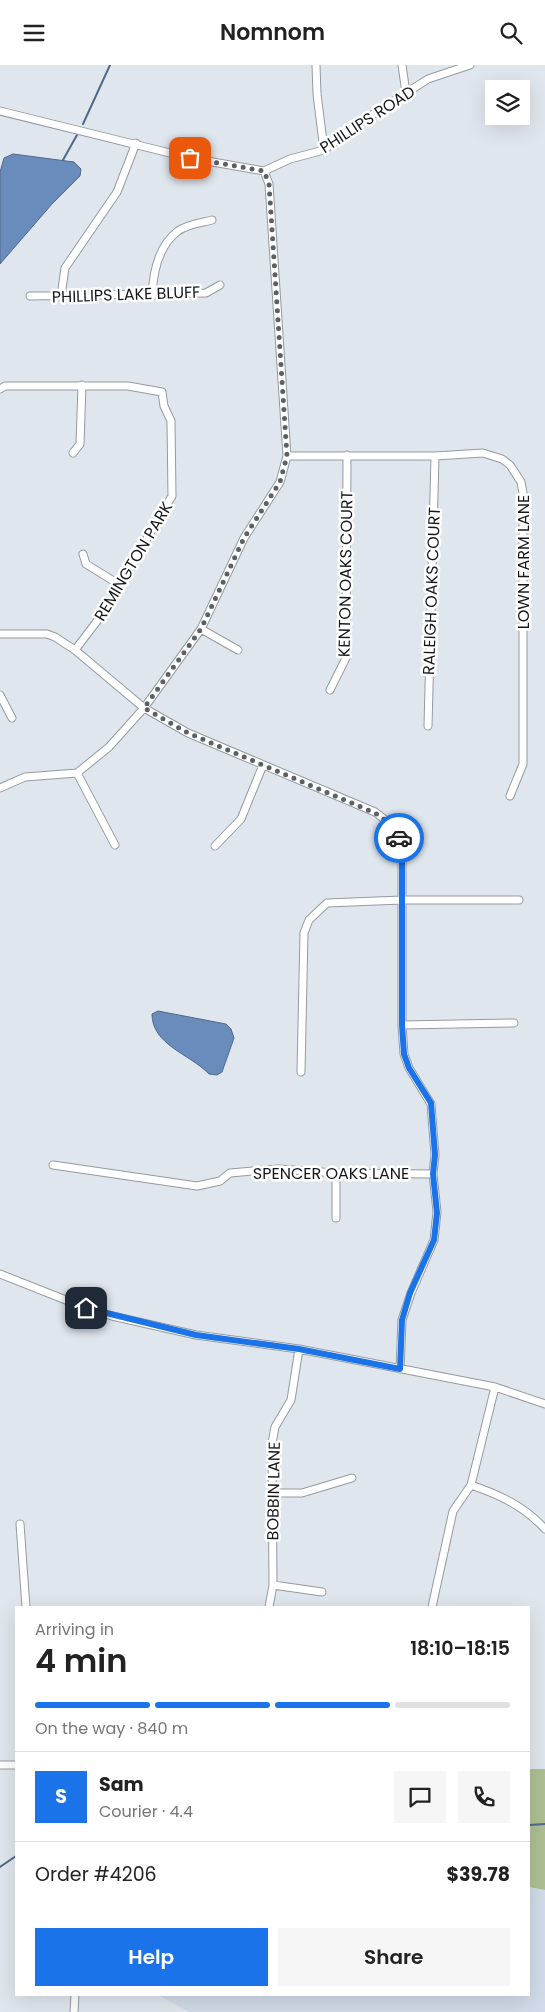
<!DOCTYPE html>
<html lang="en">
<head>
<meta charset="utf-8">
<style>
	body { margin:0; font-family:Poppins,sans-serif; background:#f6f6f6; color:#222; height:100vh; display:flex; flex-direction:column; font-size:19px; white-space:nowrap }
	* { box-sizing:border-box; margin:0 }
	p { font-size:16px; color:#767676 }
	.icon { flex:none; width:28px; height:28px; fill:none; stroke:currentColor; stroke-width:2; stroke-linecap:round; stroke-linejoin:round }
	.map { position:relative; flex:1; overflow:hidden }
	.panel { position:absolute; left:15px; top:1541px; width:515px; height:390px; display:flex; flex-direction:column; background:#fff; border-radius:0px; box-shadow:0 5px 20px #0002 }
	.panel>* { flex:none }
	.fabs { position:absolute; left:485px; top:15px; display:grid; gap:10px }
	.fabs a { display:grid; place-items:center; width:45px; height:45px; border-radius:0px; background:#fff; box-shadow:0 5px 20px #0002; font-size:25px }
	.pin { position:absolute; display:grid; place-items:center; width:42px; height:42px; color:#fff; margin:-21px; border-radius:10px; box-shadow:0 2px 8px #0006 }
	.courier { position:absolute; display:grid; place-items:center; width:50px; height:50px; margin:-25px; border:4px solid #1a73e8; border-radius:50%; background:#fff; color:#222; box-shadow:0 1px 6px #0007 }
	.headline em { font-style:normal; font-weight:600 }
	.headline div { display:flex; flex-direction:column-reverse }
	.headline { display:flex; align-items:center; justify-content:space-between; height:85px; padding:0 20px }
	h1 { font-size:32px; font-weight:600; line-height:38px }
	.bar { display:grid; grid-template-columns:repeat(4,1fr); gap:8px 5px; align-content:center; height:60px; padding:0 20px }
	.bar i { height:6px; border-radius:4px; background:#e0e0e0 }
	.bar .selected { background:#1a73e8 }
	.bar p { grid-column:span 4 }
	.line { display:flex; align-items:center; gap:12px; padding:0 20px; border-top:1px solid #e0e0e0 }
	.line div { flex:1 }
	.round { display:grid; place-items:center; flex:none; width:52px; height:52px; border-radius:0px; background:#f6f6f6 }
	.action { display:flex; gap:10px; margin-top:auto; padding:10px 20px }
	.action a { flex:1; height:58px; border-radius:0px; background:#1a73e8; color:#fff; font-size:20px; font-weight:600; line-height:58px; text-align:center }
	.action a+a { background:#f6f6f6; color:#222 }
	header { display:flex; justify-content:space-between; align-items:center; height:65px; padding:0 20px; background:#fff; font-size:22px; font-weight:600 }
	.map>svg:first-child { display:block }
</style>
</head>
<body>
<header><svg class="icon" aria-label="menu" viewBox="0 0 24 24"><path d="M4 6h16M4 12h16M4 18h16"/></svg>Nomnom<svg class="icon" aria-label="search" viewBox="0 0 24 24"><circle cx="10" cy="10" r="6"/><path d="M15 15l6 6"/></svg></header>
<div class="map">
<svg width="545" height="1947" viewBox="0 0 545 1947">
	<rect width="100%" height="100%" fill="#e0e6ed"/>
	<!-- built -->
	<path fill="#d1dbe9" d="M529,1822L545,1825V1947H189L158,1930H529Z"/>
	<!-- green -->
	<path fill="#aebf93" d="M529,1704H545V1825L529,1822Z"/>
	<!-- water -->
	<path fill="#698cbc" stroke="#50698b" d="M13,89L74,97L81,104L80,111L52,139L0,199V107L4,93Z
		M158,946L226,959L231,964L234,973L222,1007L217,1010L209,1009C190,989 152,980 152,949Z"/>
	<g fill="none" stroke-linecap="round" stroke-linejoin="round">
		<!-- stream -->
		<path stroke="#50698b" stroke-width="2" d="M83,59L110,0
			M63,95L77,70
			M529,1760L545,1759
			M0,1802L16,1791"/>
		<defs>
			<path id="minor" d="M316,0L317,29L324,85
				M402,0L406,28
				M0,46L190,93L264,106L290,94L324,85L361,57L428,14L470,0
				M30,231L206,228L220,220
				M61,231L65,203L117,127L136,78
				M152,231C153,208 159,180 178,166C188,159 201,158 212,155
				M0,324L5,321H128L162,327L164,341L171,356L172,431L104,547L75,585
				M73,388L80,379L82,320
				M287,391H435L483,388L502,394L510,400L521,417L523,428V699L510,731
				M83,489L86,499L120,520
				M201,564L238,585
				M0,569H47L55,572L75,585L144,643L188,668L375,747L388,757L402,779V960L404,989L409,1003L431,1039L435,1090L433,1109L437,1147L434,1175L411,1228L402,1255L400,1304
				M330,625L346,593L347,390
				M0,630L12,653
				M428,661L435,391
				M77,708L115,780
				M0,723L25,712L77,708L109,682L144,643L201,564L244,473L280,417L287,391L269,119L264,106
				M215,781L241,754L263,700
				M402,960L514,958
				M301,1007L304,868L309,855L327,838L402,835H519
				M53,1100L197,1121L220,1116L230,1108L278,1104L336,1108L433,1109
				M336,1108V1153
				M0,1209L86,1243L112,1251L196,1270L299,1284L495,1322L545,1339
				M471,1420C500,1430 524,1441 545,1464
				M272,1428H302L352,1413
				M20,1459L26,1542
				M273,1520L322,1527
				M269,1542L273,1520L272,1378L275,1362L291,1335L299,1284
				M432,1542L453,1446L471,1420L495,1322
				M0,1700H16
				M74,1947L75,1930"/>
		</defs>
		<!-- minor casing -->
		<use href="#minor" stroke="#959aa1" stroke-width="9"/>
		<!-- minor -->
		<use href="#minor" stroke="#fff" stroke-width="7"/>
	</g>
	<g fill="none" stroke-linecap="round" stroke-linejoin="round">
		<!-- done -->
		<path stroke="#5c5f64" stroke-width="5" stroke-dasharray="0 9" d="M190,93L264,106L269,119L287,391L280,417L244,473L201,564L144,643L188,668L375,748L388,757L399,773"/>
		<!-- route -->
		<path stroke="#1a73e8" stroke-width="6" d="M86,1243L196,1270L299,1284L400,1304L402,1255L410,1228L434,1175L437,1148L433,1109L435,1090L431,1038L409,1003L404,989L402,960V779L399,773"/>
	</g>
	<g text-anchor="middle" stroke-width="5" stroke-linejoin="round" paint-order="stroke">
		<!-- street labels -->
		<g font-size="16" fill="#15171a" stroke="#fff">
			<text transform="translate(367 54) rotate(-33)" y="6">PHILLIPS ROAD</text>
			<text transform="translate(126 229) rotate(-2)" y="6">PHILLIPS LAKE BLUFF</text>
			<text transform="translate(133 496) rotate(-59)" y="6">REMINGTON PARK</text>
			<text transform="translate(523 497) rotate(-90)" y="6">LOWN FARM LANE</text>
			<text transform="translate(345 509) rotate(-89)" y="6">KENTON OAKS COURT</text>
			<text transform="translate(431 526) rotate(-88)" y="6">RALEIGH OAKS COURT</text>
			<text x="331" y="1114">SPENCER OAKS LANE</text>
			<text transform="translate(273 1426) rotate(-89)" y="6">BOBBIN LANE</text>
		</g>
	</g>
</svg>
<div class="fabs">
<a><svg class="icon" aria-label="layers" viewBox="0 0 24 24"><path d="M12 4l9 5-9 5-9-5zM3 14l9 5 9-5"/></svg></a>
</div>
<div class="pin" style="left:190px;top:93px;background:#ea580c"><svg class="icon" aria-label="bag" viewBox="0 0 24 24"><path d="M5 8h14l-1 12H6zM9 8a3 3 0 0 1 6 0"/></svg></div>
<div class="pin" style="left:86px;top:1243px;background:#1f2937"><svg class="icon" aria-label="home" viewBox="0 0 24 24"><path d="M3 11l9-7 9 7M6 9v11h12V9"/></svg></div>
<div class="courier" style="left:399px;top:773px"><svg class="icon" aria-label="car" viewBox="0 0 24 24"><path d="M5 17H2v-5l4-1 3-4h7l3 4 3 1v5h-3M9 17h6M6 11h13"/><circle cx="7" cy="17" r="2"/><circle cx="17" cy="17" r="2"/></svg></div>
<section class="panel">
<div class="headline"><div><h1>4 min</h1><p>Arriving in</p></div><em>18:10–18:15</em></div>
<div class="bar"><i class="selected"></i><i class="selected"></i><i class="selected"></i><i></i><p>On the way · 840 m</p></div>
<div class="line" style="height:90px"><b class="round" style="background:#1a73e8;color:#fff">S</b><div><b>Sam</b><p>Courier · 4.4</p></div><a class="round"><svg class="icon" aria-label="chat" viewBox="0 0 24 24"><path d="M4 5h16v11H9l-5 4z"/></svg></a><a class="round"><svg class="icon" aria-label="phone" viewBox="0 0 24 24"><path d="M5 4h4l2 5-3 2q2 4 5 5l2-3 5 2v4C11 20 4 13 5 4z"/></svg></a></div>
<div class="line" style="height:65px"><div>Order #4206</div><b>$39.78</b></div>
<div class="action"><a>Help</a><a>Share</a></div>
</section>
</div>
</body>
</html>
